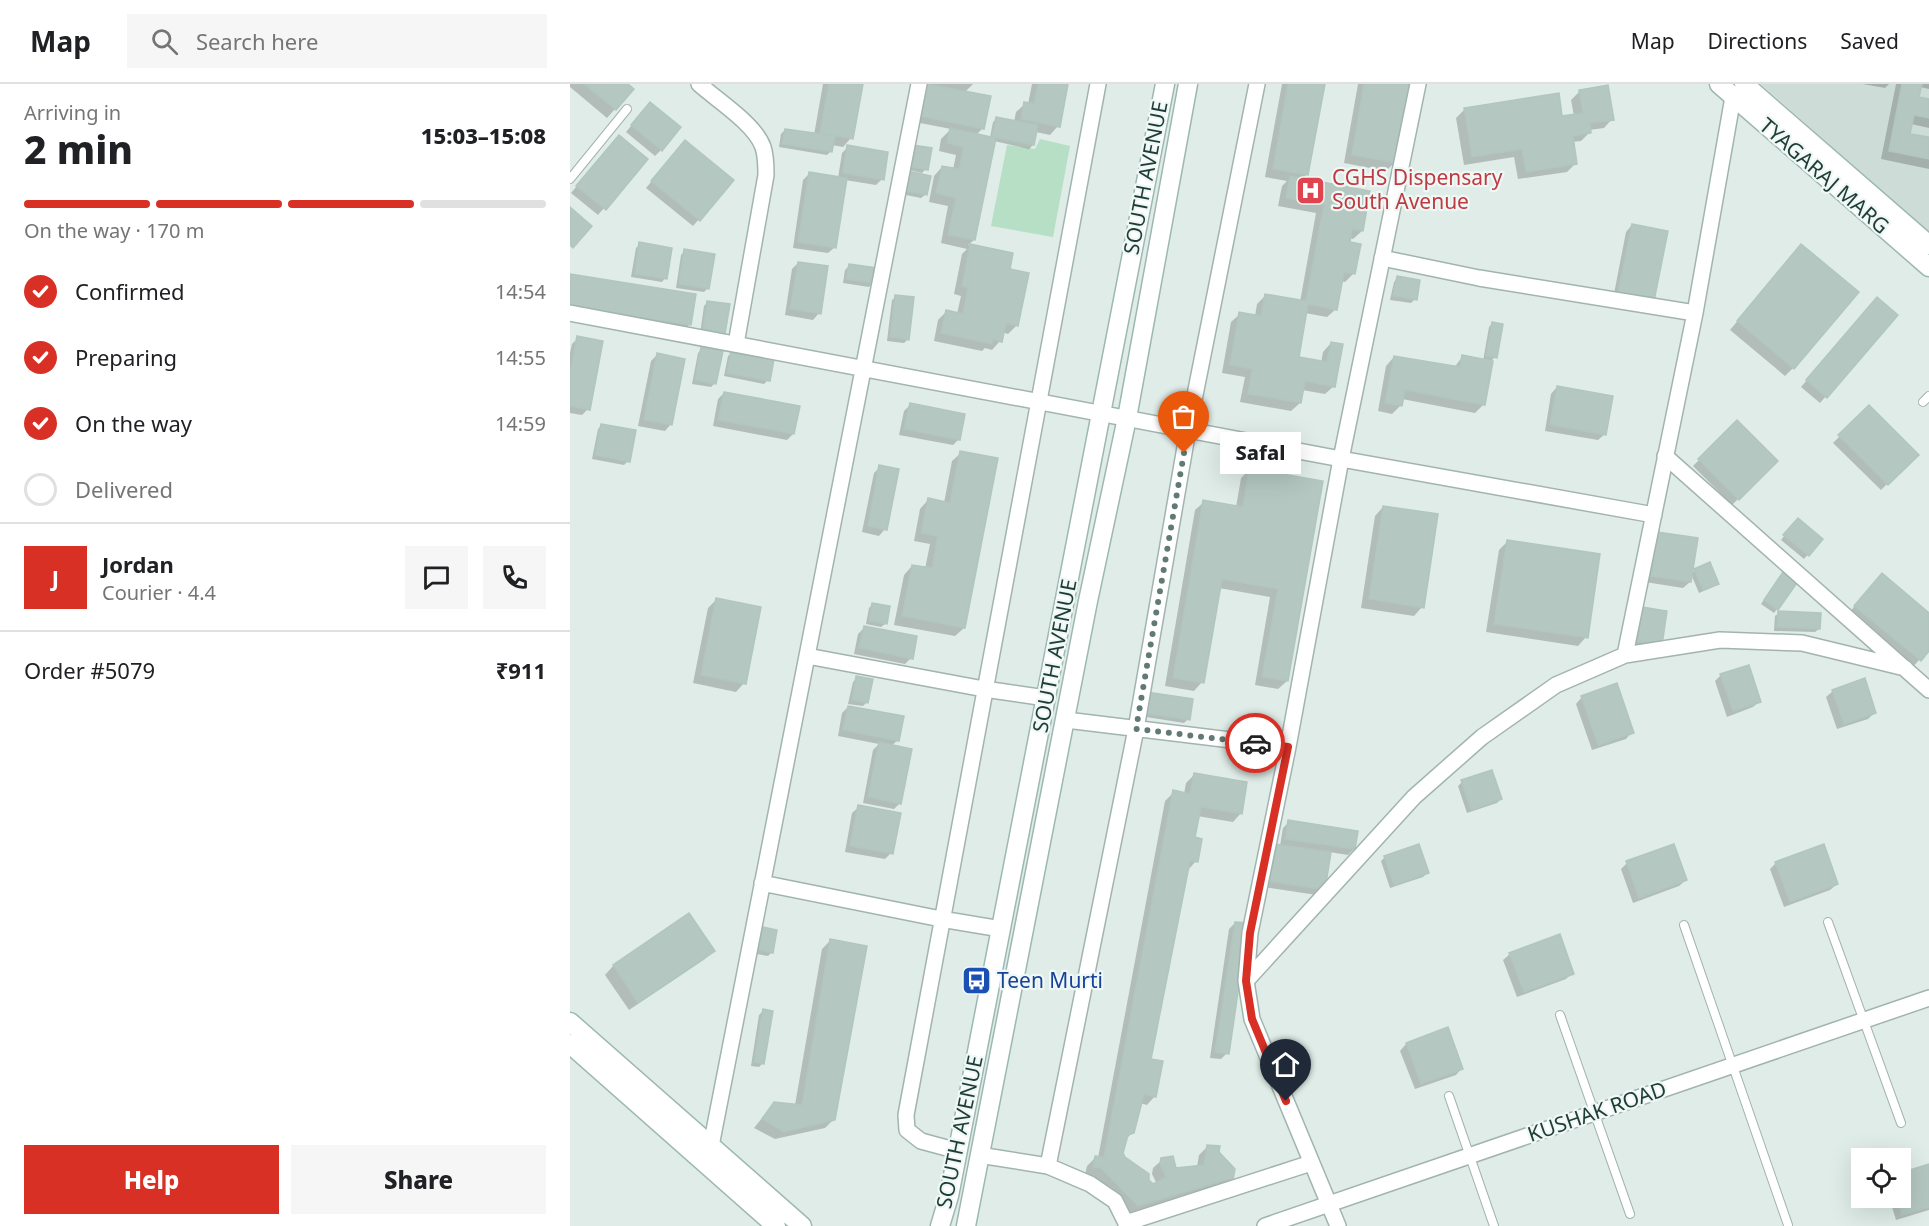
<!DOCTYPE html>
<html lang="en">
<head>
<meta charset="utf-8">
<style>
	body { margin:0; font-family:"Noto Sans",sans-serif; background:#f6f6f6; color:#202124; height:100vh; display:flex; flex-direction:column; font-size:22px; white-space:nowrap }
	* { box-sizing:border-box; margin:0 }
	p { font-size:20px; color:#757577 }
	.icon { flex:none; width:33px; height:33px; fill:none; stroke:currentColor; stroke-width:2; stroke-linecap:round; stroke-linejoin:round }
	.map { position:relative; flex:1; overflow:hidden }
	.side { display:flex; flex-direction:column; background:#fff; width:570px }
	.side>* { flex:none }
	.controls { position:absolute; left:1281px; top:1064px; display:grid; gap:12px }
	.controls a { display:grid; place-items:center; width:60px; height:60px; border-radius:0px; background:#fff; box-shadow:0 6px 24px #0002; font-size:30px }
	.pin { position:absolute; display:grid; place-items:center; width:51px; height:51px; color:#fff; margin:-62px -26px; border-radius:50% 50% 50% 0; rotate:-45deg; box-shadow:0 0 6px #0007 }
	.pin .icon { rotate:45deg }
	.courier { position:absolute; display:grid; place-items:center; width:60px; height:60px; margin:-30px; border:4px solid #d93025; border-radius:50%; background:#fff; color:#222; box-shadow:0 2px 8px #0007 }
	.bubble { position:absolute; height:42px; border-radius:0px; background:#fff; box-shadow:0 6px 24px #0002; font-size:20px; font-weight:800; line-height:42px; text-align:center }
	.overview em { font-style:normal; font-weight:800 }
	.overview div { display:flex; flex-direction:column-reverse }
	.overview { display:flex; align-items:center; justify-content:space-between; height:102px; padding:0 24px }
	h1 { font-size:39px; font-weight:800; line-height:45px }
	.bar { display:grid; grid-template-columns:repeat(4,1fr); gap:9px 6px; align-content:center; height:72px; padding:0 24px }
	.bar i { height:8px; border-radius:4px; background:#e0e0e0 }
	.bar .on { background:#d93025 }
	.bar p { grid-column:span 4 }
	.line { display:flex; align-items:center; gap:15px; padding:0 24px; border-top:2px solid #e0e0e0 }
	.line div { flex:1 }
	.round { display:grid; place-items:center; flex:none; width:63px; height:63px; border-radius:0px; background:#f6f6f6 }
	ol { padding:0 24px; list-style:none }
	li { display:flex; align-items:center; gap:18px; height:66px }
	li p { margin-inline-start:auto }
	li .icon { padding:6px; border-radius:50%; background:#d93025; color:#fff; stroke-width:4 }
	li:last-child { color:#757577 }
	li i { width:33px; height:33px; border:3px solid #e0e0e0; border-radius:50% }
	.primary-button { display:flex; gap:12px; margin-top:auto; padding:12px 24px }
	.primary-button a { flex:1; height:69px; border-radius:0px; background:#d93025; color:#fff; font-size:24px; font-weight:800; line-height:69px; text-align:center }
	.primary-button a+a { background:#f6f6f6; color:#202124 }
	header { display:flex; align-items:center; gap:36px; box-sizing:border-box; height:84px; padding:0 30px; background:#fff; border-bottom:2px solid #e0e0e0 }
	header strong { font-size:28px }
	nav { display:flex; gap:33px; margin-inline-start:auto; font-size:21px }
	.search { width:420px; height:54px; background:#f6f6f6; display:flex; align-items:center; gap:15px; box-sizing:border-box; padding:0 21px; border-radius:0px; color:#757577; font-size:22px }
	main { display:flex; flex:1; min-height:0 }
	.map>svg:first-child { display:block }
</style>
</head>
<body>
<header>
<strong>Map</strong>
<div class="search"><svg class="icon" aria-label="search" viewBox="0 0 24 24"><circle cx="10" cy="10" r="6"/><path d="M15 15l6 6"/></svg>Search here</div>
<nav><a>Map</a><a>Directions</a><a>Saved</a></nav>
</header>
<main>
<section class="side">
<div class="overview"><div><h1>2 min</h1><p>Arriving in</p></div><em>15:03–15:08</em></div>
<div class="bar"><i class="on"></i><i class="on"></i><i class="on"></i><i></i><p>On the way · 170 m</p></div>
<ol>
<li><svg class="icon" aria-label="check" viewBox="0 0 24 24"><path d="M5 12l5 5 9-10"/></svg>Confirmed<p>14:54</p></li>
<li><svg class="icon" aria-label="check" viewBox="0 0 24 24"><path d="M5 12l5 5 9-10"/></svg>Preparing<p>14:55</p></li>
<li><svg class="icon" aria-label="check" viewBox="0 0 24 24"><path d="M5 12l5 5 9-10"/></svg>On the way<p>14:59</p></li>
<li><i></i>Delivered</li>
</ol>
<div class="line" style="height:108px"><b class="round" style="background:#d93025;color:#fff">J</b><div><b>Jordan</b><p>Courier · 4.4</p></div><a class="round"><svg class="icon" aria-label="chat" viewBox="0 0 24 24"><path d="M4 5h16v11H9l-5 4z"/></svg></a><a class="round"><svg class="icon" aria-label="phone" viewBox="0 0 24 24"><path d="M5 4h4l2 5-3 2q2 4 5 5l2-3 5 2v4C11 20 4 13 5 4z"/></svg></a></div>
<div class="line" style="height:78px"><div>Order #5079</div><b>₹911</b></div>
<div class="primary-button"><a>Help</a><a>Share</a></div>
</section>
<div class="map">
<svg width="1359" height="1142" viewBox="0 0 1359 1142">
	<rect width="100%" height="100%" fill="#dfece7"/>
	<!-- built -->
	<path fill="#cddcd6" d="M1191,0H1359V148Z"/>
	<!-- green -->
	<path fill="#b6dfc5" d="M470,55L500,62L483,153L421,142L437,61L465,65Z"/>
	<!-- shadow -->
	<path fill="#0003" d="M0,0H56L45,25L37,34L0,3Z
		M253,0H292L281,54L273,63L262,61L261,67L257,71L209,63L211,50L215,46L244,51Z
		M358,0H403L395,8L413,44L406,51L420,54L423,38L427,35L444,38L446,28L455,20H458L462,0H497L488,42L480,51L466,48L463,61L459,65L424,57L404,156L398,161L441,170L438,186L447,241L438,250L432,248L430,257L422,266L415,264L412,267L364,257L368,236L376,228L387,230L391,212L384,210L392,170L397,165L371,159L378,122L359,118L364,92L372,83L383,86L386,71L369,67L371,55L381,45L345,38L351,6Z
		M712,0H753L737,90L731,96L792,147L783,155L779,154L784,189L775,198L770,197L766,225L757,233L735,229L727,274L751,279L753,268L761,259L764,302L755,310L732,306L730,319L721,327L670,318L675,293L652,289L661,238L670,230L685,232L687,220L695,212L730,218L746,129L708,122L712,102L717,97L695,93Z
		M788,0H839L825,78L816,87L774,79Z
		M1293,0H1319L1315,4Z
		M1326,0H1359V5L1350,3L1347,14L1359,16V44L1341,40L1338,51L1359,55V85L1311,75Z
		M1010,7L1042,35L1034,44L1019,46L1020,48L1011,57L1002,58L1006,79L997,88L948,95L944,73L894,81L886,34L895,25L991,34L1004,32L1001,16Z
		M74,26L91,66L85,72L56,48Z
		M43,59L76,75L28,131L1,109Z
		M278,63L312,95L306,101L275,96L265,163L258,169L223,164L233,96L239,90L268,94L272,69Z
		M109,65L162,97L123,142L76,104Z
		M360,66L356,85L352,89L335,85Z
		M334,93L355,111L351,114L331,110Z
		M1062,141L1096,148L1042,220L1056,148Z
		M70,160L95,194L92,198L61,193L66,164Z
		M115,167L138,204L134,208L106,204L111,171Z
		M1223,171V284L1215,292L1160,246Z
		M228,179L249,229L243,236L215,231L222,185Z
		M279,182L303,199L299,203L273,199L275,186Z
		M0,192L124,211L119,241L111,249L0,232Z
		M828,194L845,215L841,219L820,216L824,198Z
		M326,213L338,255L334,259L317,257L322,216Z
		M138,218L154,249L150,253L130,250L134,222Z
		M1301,221L1326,231L1250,319L1231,303Z
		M923,239L925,273L921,277L914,320L905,329L832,315L831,321L822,330L808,327L816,282L824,273L884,284L892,273L913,277L919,243Z
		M8,254L18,325L12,331L0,329V269L2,260Z
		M132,265L145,299L141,303L122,300L128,269Z
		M161,269L198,296L194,300L154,292L158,272Z
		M87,271L101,340L95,347L68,342L81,277Z
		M987,303L1035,350L1028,356L975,347L981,310Z
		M154,309L223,350L217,356L143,342L148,315Z
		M340,321L389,355L383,361L329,351L334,327Z
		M1299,323L1346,371L1311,406L1263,359Z
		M1167,338L1206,377L1162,421L1123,382Z
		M32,341L58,377L54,381L22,375L28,345Z
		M391,369L394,544L385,552L324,541L334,491L342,482L355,485L360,460L344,457L350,425L358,416L374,419L382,377Z
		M310,383L315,445L309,452L292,448L304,389Z
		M680,385L751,398L717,597L708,605L685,601L700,513L649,504L632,598L624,607L595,602L625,426L634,418L666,423L671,394Z
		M813,423L852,523L844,532L791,524L805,432Z
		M1224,440L1251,455L1234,475L1211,456Z
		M1082,456L1120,498L1113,504L1075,498Z
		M937,458L1016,553L1008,562L916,548L929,466Z
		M1125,486L1147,499L1143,503L1129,509L1121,490Z
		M1211,491L1207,525L1204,529L1191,520Z
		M1304,500L1359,531V565L1341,585L1277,531Z
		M146,516L174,599L166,608L123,599L138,524Z
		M303,520L315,540L311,543L296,540L299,524Z
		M1095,528L1087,564L1064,560L1069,529Z
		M1209,529L1249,545L1245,548L1204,547L1205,532Z
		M294,544L341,574L335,580L284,570L288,550Z
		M1151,591L1190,617L1183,623L1157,633L1145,597Z
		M287,594L297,618L293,622L278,620L283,598Z
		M1263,607L1305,628L1298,635L1267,645L1256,613Z
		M1012,613L1062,648L1056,655L1022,666L1006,620Z
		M573,614L618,635L614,639L570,632Z
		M278,623L328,656L321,662L330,719L324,725L293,719L303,666L309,660L268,652L272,629Z
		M625,690L671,729L663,738L627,732L623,754L626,777L618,786L579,976L585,1012L577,1021L570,1019L563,1048L555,1056L551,1069L583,1102L587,1100L582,1090L583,1084L592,1076L605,1086L627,1083L629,1071L638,1062L648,1069L662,1095L653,1104L649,1103L559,1129L522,1092L515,1091L517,1082L526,1073L528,1074L595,717L604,708L614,710L616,699Z
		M892,698L931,715L927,719L897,729L888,702Z
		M289,723L321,769L315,775L275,768L282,729Z
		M719,738L784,765L778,771L759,768L754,805L747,811L693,803L710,762L713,744Z
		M815,773L857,789L853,793L820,804L811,777Z
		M1057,779L1116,796L1109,802L1063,819L1051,785Z
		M1206,779L1267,800L1260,806L1214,823L1200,785Z
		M119,831L143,866L135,875L59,926L35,891L43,882Z
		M665,839L657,969L651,975L640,974L659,845Z
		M206,847L202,868L198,872L181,869Z
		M260,857L264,1035L255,1044L205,1055L184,1044L204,1019L225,1021L252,865Z
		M940,870L1002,889L996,895L947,913L933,876Z
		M193,927V979L189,983L181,982L189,931Z
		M877,945L892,984L886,991L845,1005L830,967L836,960Z
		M1359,1082V1126L1326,1136L1319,1113H1330Z"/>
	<!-- building -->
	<path fill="#b4c7c1" stroke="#b1c6bf" stroke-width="1.5" d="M14,0H58L64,5L46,26Z
		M259,0H293L283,55L250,49Z
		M357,0L421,12L414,45L350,32Z
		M468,0H498L490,43L451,35L454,18L464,20Z
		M718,0H755L738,91L703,85Z
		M794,0H840L826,79L782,71Z
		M1332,0H1352L1349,13L1359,15V34L1344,31L1340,50L1359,53V75L1319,67Z
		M1038,1L1044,36L1020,39L1021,49L1003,52L1007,80L956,88L952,65L902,73L894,24L989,9L992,32L1013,29L1009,6Z
		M80,18L111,43L92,67L61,41Z
		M426,33L468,41L464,61L422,53Z
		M380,44L426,54L405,156L378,151L386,114L366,109L372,82L389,85L394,63L377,59Z
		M215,45L265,52L262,68L212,60Z
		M49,51L78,75L36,126L6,102Z
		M115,56L164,96L130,137L81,97Z
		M277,61L318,68L314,96L273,89Z
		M342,61L362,64L358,86L338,82Z
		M338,87L361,92L357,111L334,107Z
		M239,88L277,94L266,164L228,158Z
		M720,92L800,107L793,147L782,145L780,158L791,160L785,190L774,188L767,226L738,220L729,273L757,278L761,258L773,260L765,303L735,297L731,319L678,310L682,285L660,281L669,228L691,232L695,210L736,217L754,121L716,114Z
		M0,123L22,142L3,164L0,161Z
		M1062,140L1098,147L1083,222L1047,214Z
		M69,158L102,164L97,195L65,190Z
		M400,160L443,169L440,185L459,189L448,242L436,239L432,258L423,256L422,260L371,249L376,226L393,230L398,204L392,202Z
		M1231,160L1289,208L1224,285L1167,237Z
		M114,165L145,170L139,205L109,200Z
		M228,178L258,182L251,230L220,225Z
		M279,180L307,184L304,199L276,195Z
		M0,190L126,210L121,241L0,223Z
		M827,192L850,196L847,216L823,212Z
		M325,211L344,213L339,256L320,253Z
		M1307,213L1328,231L1257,314L1236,296Z
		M137,217L160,220L155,250L133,246Z
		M922,238L933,240L927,274L916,272Z
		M7,252L33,257L20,326L0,322V291Z
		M131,263L153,267L146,300L125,296Z
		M161,267L204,275L200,297L157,289Z
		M87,269L115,275L102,341L74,336Z
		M892,271L923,277L915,321L835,306L832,322L815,319L824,272L890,283Z
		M987,302L1043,312L1036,351L980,341Z
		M154,308L230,322L224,350L148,336Z
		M340,319L395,330L390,356L334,345Z
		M1299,321L1349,371L1318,401L1268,351Z
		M1167,336L1208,377L1169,416L1128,375Z
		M31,340L66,346L60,378L25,371Z
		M390,367L428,374L395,544L332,532L342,481L362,484L368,452L351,449L358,414L380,419Z
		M309,381L329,385L317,446L298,442Z
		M679,384L753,397L718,597L692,593L708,505L652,495L634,599L603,594L633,416L673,423Z
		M813,422L868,430L854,524L799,515Z
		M1228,434L1253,455L1239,472L1213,451Z
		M1087,448L1128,454L1121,498L1081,492Z
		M937,456L1030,470L1018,554L924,540Z
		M1140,478L1149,500L1133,506L1124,485Z
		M1215,485L1229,496L1208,526L1194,516Z
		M1312,489L1359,529V567L1351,577L1284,522Z
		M146,514L191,523L176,600L131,591Z
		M302,519L320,522L317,540L299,537Z
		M1072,523L1097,527L1092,561L1067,557Z
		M1208,527L1251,529L1250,545L1207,543Z
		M294,542L347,552L343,575L289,564Z
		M1179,581L1191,618L1163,627L1150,590Z
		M286,592L303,595L298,619L282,616Z
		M1295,594L1306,629L1274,640L1262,606Z
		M1047,599L1064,649L1028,661L1011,612Z
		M576,608L623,615L620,636L573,629Z
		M278,622L334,632L329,657L273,646Z
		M309,658L342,665L331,720L298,713Z
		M922,686L932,715L901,726L891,696Z
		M624,689L677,698L672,730L631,723L625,753L632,755L628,778L620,777L581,975L593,977L586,1013L574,1010L564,1049L558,1051L553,1069L555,1073L579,1090V1096L583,1100L596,1093L590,1080L591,1074L603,1072L606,1084L634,1081L637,1061L650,1062L649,1068L665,1085L663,1096L658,1095L568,1122L531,1084L523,1083L525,1072L534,1073L603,706L620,710Z
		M288,721L331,729L323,770L280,762Z
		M718,736L788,747L785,765L715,755Z
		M704,760L761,768L755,806L699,797Z
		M849,760L859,789L824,801L814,772Z
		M1104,760L1117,796L1069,814L1056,777Z
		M1254,760L1268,800L1220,818L1205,778Z
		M119,829L145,867L68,919L43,881Z
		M665,838L678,839L659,970L645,968Z
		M188,842L207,846L203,869L184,865Z
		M990,850L1004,890L954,908L939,869Z
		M260,855L297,862L265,1036L214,1048L192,1035L204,1018L232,1021Z
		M193,925L203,927L194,980L184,978Z
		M878,943L893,985L851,1000L836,959Z
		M1359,1080V1123L1332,1131L1327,1113H1330V1089Z"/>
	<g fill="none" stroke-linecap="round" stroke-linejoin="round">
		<defs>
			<path id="lane" d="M0,95L57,25
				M1353,318L1359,312
				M1258,838L1331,1039
				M1114,841L1218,1141
				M990,931L1060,1130
				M879,1012L924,1142"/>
			<path id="street" d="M129,0C147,16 185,40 193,63C196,72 196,81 196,91L166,260
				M812,174L909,194L1125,229
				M0,229L771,375L1084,431
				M1095,372L1359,606
				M1055,571L1125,229L1163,13
				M237,572L414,605L476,614
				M496,636L718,663
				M192,799L371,835L431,845
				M676,897L844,713L912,653L986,601L1055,571L1150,556L1232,559L1335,584
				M141,1062L349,0
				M388,1067L351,1057L337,1046L336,1031L528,0
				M409,1071L478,1082L566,645L618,346L687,0
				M478,1082L520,1100L545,1117L556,1139V1142
				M556,1139L741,1079
				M695,1142L1359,914
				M768,1142L682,935L676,897L680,849L718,663L771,375L848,0"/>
			<path id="secondary" d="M1149,0L1359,183
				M1174,0L1359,161
				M0,938L232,1142
				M0,960L206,1142
				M370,1142L379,1112L595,0
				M396,1142L518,517L557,334L618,0"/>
		</defs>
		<!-- lane casing -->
		<use href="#lane" stroke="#a2b4af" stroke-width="10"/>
		<!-- street casing -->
		<use href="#street" stroke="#a2b4af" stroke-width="18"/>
		<!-- secondary casing -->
		<use href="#secondary" stroke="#9db8b1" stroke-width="21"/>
		<!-- lane -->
		<use href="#lane" stroke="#fff" stroke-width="8"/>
		<!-- street -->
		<use href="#street" stroke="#fff" stroke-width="15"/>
		<!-- secondary -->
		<use href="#secondary" stroke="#fff" stroke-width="18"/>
	</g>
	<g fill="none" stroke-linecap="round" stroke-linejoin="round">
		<!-- done -->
		<path stroke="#627a75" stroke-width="6" stroke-dasharray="0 10.8" d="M614,369L566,645L685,659"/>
		<!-- route -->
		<path stroke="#d93025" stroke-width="8" d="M685,659L718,663L680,849L676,897L682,935L716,1017"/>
	</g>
	<!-- icons -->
	<defs>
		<symbol id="hospital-square" viewBox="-11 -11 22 22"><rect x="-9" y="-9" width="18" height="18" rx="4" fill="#e0444e" stroke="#f0f8f5"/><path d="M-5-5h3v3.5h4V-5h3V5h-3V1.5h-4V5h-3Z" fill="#fff"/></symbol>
		<symbol id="bus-square" viewBox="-11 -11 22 22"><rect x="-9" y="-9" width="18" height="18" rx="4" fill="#1a4fb4" stroke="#f0f8f5"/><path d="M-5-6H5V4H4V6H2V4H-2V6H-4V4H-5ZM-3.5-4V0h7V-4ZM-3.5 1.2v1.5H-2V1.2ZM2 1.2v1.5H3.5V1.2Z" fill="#fff"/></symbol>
	</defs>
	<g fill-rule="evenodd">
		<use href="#hospital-square" x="724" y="90" width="33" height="33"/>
		<use href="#bus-square" x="390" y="880" width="33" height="33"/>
	</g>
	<g text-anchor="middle" stroke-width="4.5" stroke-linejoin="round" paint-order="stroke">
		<!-- street labels -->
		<g font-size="21" fill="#1f3d38" stroke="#f0f8f5">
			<text transform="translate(1254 92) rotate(41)" y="7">TYAGARAJ MARG</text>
			<text transform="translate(576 94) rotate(-79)" y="7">SOUTH AVENUE</text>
			<text transform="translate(485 572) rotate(-79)" y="7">SOUTH AVENUE</text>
			<text transform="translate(1027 1028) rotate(-19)" y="7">KUSHAK ROAD</text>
			<text transform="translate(390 1048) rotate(-78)" y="7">SOUTH AVENUE</text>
		</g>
		<!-- health labels -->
		<g font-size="21" fill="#be3a42" stroke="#f0f8f5" text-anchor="start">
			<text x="762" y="101">CGHS Dispensary<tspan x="762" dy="24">South Avenue</tspan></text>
		</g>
		<!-- transit labels -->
		<g font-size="21" fill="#164399" stroke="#f0f8f5" text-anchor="start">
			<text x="427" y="904">Teen Murti</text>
		</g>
	</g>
</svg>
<div class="controls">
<a><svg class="icon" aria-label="locate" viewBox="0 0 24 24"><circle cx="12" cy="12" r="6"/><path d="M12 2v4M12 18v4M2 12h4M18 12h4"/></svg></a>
</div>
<div class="pin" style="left:614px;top:369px;background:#ea580c"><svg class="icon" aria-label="bag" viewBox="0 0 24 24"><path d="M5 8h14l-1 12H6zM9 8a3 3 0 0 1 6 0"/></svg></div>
<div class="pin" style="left:716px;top:1017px;background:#1f2937"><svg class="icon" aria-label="home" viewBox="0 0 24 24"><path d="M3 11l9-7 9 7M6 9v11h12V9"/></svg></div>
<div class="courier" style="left:685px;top:659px"><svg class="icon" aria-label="car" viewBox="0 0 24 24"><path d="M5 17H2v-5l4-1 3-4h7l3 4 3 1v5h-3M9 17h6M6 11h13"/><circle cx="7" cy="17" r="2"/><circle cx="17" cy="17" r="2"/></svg></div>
<div class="bubble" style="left:650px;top:348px;width:81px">Safal</div>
</div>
</main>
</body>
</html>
